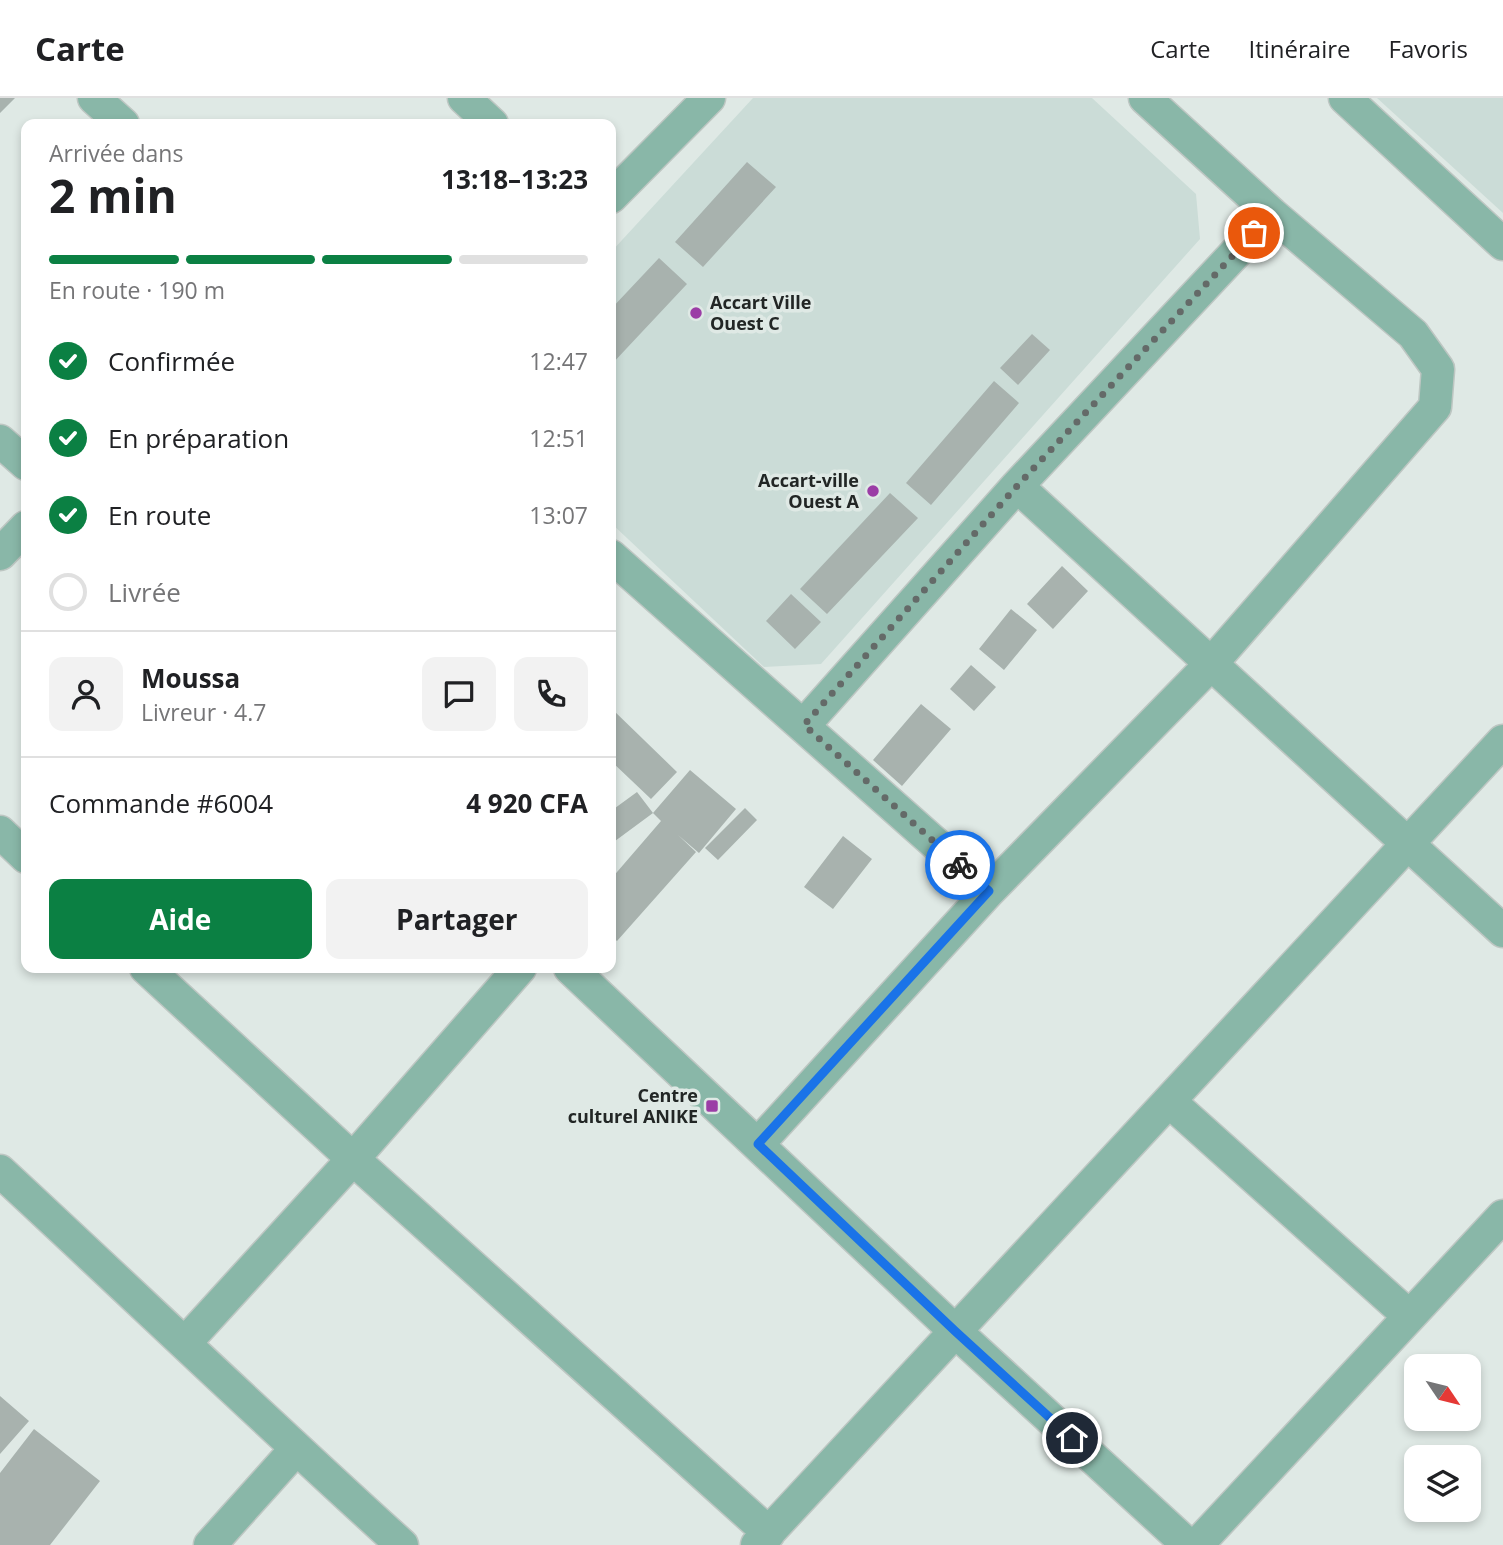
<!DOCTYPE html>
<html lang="fr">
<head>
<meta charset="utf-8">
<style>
	body { margin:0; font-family:"Open Sans",sans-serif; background:#f2f2f2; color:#202124; height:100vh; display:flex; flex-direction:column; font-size:26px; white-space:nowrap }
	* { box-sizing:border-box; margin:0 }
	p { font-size:23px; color:#757577 }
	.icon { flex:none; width:38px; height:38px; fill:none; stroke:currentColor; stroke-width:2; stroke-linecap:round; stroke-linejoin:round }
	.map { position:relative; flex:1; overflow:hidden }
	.drawer { position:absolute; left:21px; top:21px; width:595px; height:854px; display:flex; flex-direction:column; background:#fff; border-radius:14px; box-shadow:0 4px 10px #0003 }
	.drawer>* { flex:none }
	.needle { width:46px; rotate:125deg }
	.fabs { position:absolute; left:1404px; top:1256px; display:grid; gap:14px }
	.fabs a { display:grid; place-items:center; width:77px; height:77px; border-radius:14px; background:#fff; box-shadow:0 4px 10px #0003; font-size:35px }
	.pin { position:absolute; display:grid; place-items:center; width:60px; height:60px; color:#fff; margin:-30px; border:4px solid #fff; border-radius:50%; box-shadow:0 2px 7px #0007 }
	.courier { position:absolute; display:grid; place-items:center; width:70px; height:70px; margin:-35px; border:5px solid #1a73e8; border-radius:50%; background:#fff; color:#222; box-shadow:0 2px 9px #0007 }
	.head em { font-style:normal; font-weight:700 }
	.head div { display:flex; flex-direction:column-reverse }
	.head { display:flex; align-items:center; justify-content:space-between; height:119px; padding:0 28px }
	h1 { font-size:46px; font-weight:700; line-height:52px }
	.bar { display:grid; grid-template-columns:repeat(4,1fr); gap:10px 7px; align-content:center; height:84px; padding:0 28px }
	.bar i { height:9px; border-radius:5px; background:#e0e0e0 }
	.bar .selected { background:#0b8043 }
	.bar p { grid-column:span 4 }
	.line { display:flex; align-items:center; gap:18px; padding:0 28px; border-top:2px solid #e0e0e0 }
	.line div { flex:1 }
	.round { display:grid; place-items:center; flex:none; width:74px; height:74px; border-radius:14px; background:#f2f2f2 }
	ol { padding:0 28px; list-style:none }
	li { display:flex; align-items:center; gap:21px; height:77px }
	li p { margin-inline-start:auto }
	li .icon { padding:7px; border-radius:50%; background:#0b8043; color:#fff; stroke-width:4 }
	li:last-child { color:#757577 }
	li i { width:38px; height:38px; border:4px solid #e0e0e0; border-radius:50% }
	.cta { display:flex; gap:14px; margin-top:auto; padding:14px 28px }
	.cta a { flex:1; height:80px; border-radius:14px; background:#0b8043; color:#fff; font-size:28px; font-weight:700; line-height:80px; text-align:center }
	.cta a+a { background:#f2f2f2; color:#202124 }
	header { display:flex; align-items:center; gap:42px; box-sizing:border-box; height:98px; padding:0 35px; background:#fff; border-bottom:2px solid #e0e0e0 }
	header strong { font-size:33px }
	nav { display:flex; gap:38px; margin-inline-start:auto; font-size:24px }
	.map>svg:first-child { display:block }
</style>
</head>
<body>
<header>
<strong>Carte</strong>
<nav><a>Carte</a><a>Itinéraire</a><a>Favoris</a></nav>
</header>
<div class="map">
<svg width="1503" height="1447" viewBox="0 0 1503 1447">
	<rect width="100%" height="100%" fill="#dfe9e5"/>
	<!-- built -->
	<path fill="#cbdcd7" d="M753,0H1092L1196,96L1200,141L821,566L764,569L611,425V154Z
		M1377,0H1503V115Z"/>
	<!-- building -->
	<path fill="#a8b2ae" d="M0,0H15L0,15Z
		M747,64L776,89L703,169L675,144Z
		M659,160L687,186L611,267V211Z
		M1032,236L1050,252L1018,287L1000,270Z
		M994,283L1019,305L931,407L906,385Z
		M890,395L918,420L827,516L800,491Z
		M1062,468L1088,493L1053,531L1027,506Z
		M791,496L821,524L795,551L766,523Z
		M1011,511L1037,532L1004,572L979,551Z
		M971,567L996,589L974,613L950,591Z
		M921,606L951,631L902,688L873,662Z
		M611,610L677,674L651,701L611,663Z
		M690,672L736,711L699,755L678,737L696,754L617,843L611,838V781L661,723L653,715Z
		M637,694L653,715L611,746V713Z
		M745,710L757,722L718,762L705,750Z
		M843,738L872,761L833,811L804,789Z
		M0,1298L29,1323L0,1356Z
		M34,1331L100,1383L50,1447H0V1375Z"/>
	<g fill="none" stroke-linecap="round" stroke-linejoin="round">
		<defs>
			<path id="street" d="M94,0L123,26
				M464,0L492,26
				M1345,0L1503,146
				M611,99L709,0
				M0,343L26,366
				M1017,388L1503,833
				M0,456L26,429
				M611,458L989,793
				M804,627L1017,388L1272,116
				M0,734L26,759
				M146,870L353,1061L769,1435
				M570,870L955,1233L1188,1447
				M1169,1003L1409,1218
				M758,1046L989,793L1211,566L1435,309L1438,271L1413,236L1272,116L1145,0
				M0,1073C134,1197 266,1324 402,1447
				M185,1245L353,1061L520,870
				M210,1447L296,1351
				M757,1447L1503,643
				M1197,1447L1503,1118"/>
		</defs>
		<!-- street casing -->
		<use href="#street" stroke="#bdc6c2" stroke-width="35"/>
		<!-- street -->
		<use href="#street" stroke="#89b7a8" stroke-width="32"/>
	</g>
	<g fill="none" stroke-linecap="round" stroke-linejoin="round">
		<!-- done -->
		<path stroke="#646a68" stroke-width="7" stroke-dasharray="0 12.6" d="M960,767L804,627L1017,388L1254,135"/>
		<!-- route -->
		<path stroke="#1a73e8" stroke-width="9" d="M960,767L989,793L758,1046L955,1233L1072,1340"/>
	</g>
	<!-- markers -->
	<g fill="#9b3da6" stroke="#dfe9e5" stroke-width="2.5">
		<circle cx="696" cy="215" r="7"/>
		<circle cx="873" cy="393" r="7"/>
		<rect x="705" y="1001" width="14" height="14" rx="3.5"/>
	</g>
	<g text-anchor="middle" stroke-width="7" stroke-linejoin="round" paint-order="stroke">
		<!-- poi labels -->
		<g font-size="18" font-weight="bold" fill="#222625" stroke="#dfe9e5" text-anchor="end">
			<text x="710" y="211" text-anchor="start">Accart Ville<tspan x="710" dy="21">Ouest C</tspan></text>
			<text x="859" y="389">Accart-ville<tspan x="859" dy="21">Ouest A</tspan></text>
			<text x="698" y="1004">Centre<tspan x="698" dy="21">culturel ANIKE</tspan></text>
		</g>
	</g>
</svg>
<div class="fabs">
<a><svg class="needle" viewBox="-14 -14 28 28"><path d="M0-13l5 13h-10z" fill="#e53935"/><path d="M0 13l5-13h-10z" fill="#757577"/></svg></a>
<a><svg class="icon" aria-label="layers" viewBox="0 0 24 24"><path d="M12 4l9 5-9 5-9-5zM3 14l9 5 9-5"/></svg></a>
</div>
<div class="pin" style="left:1254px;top:135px;background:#ea580c"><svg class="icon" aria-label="bag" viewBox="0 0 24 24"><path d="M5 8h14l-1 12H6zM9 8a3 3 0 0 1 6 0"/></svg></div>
<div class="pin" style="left:1072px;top:1340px;background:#1f2937"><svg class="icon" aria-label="home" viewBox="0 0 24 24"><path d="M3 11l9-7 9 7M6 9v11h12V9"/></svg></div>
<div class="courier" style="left:960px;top:767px"><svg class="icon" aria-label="bike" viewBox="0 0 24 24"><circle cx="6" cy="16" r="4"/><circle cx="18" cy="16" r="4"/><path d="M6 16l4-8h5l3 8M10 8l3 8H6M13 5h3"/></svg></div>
<section class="drawer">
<div class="head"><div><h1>2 min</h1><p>Arrivée dans</p></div><em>13:18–13:23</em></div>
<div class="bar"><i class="selected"></i><i class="selected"></i><i class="selected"></i><i></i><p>En route · 190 m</p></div>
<ol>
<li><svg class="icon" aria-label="check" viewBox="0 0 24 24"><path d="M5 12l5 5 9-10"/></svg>Confirmée<p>12:47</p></li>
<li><svg class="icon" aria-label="check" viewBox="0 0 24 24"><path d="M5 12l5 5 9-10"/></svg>En préparation<p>12:51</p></li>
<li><svg class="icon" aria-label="check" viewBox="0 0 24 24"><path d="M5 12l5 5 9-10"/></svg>En route<p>13:07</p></li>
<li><i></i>Livrée</li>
</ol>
<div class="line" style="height:126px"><a class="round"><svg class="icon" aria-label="person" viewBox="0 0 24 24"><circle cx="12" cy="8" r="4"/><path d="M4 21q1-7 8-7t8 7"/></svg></a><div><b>Moussa</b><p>Livreur · 4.7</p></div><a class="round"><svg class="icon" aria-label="chat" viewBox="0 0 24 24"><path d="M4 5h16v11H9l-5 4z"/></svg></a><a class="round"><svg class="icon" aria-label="phone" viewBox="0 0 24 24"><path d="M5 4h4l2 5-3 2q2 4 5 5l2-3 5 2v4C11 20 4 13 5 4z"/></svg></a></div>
<div class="line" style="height:91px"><div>Commande #6004</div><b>4 920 CFA</b></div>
<div class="cta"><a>Aide</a><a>Partager</a></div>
</section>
</div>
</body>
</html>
